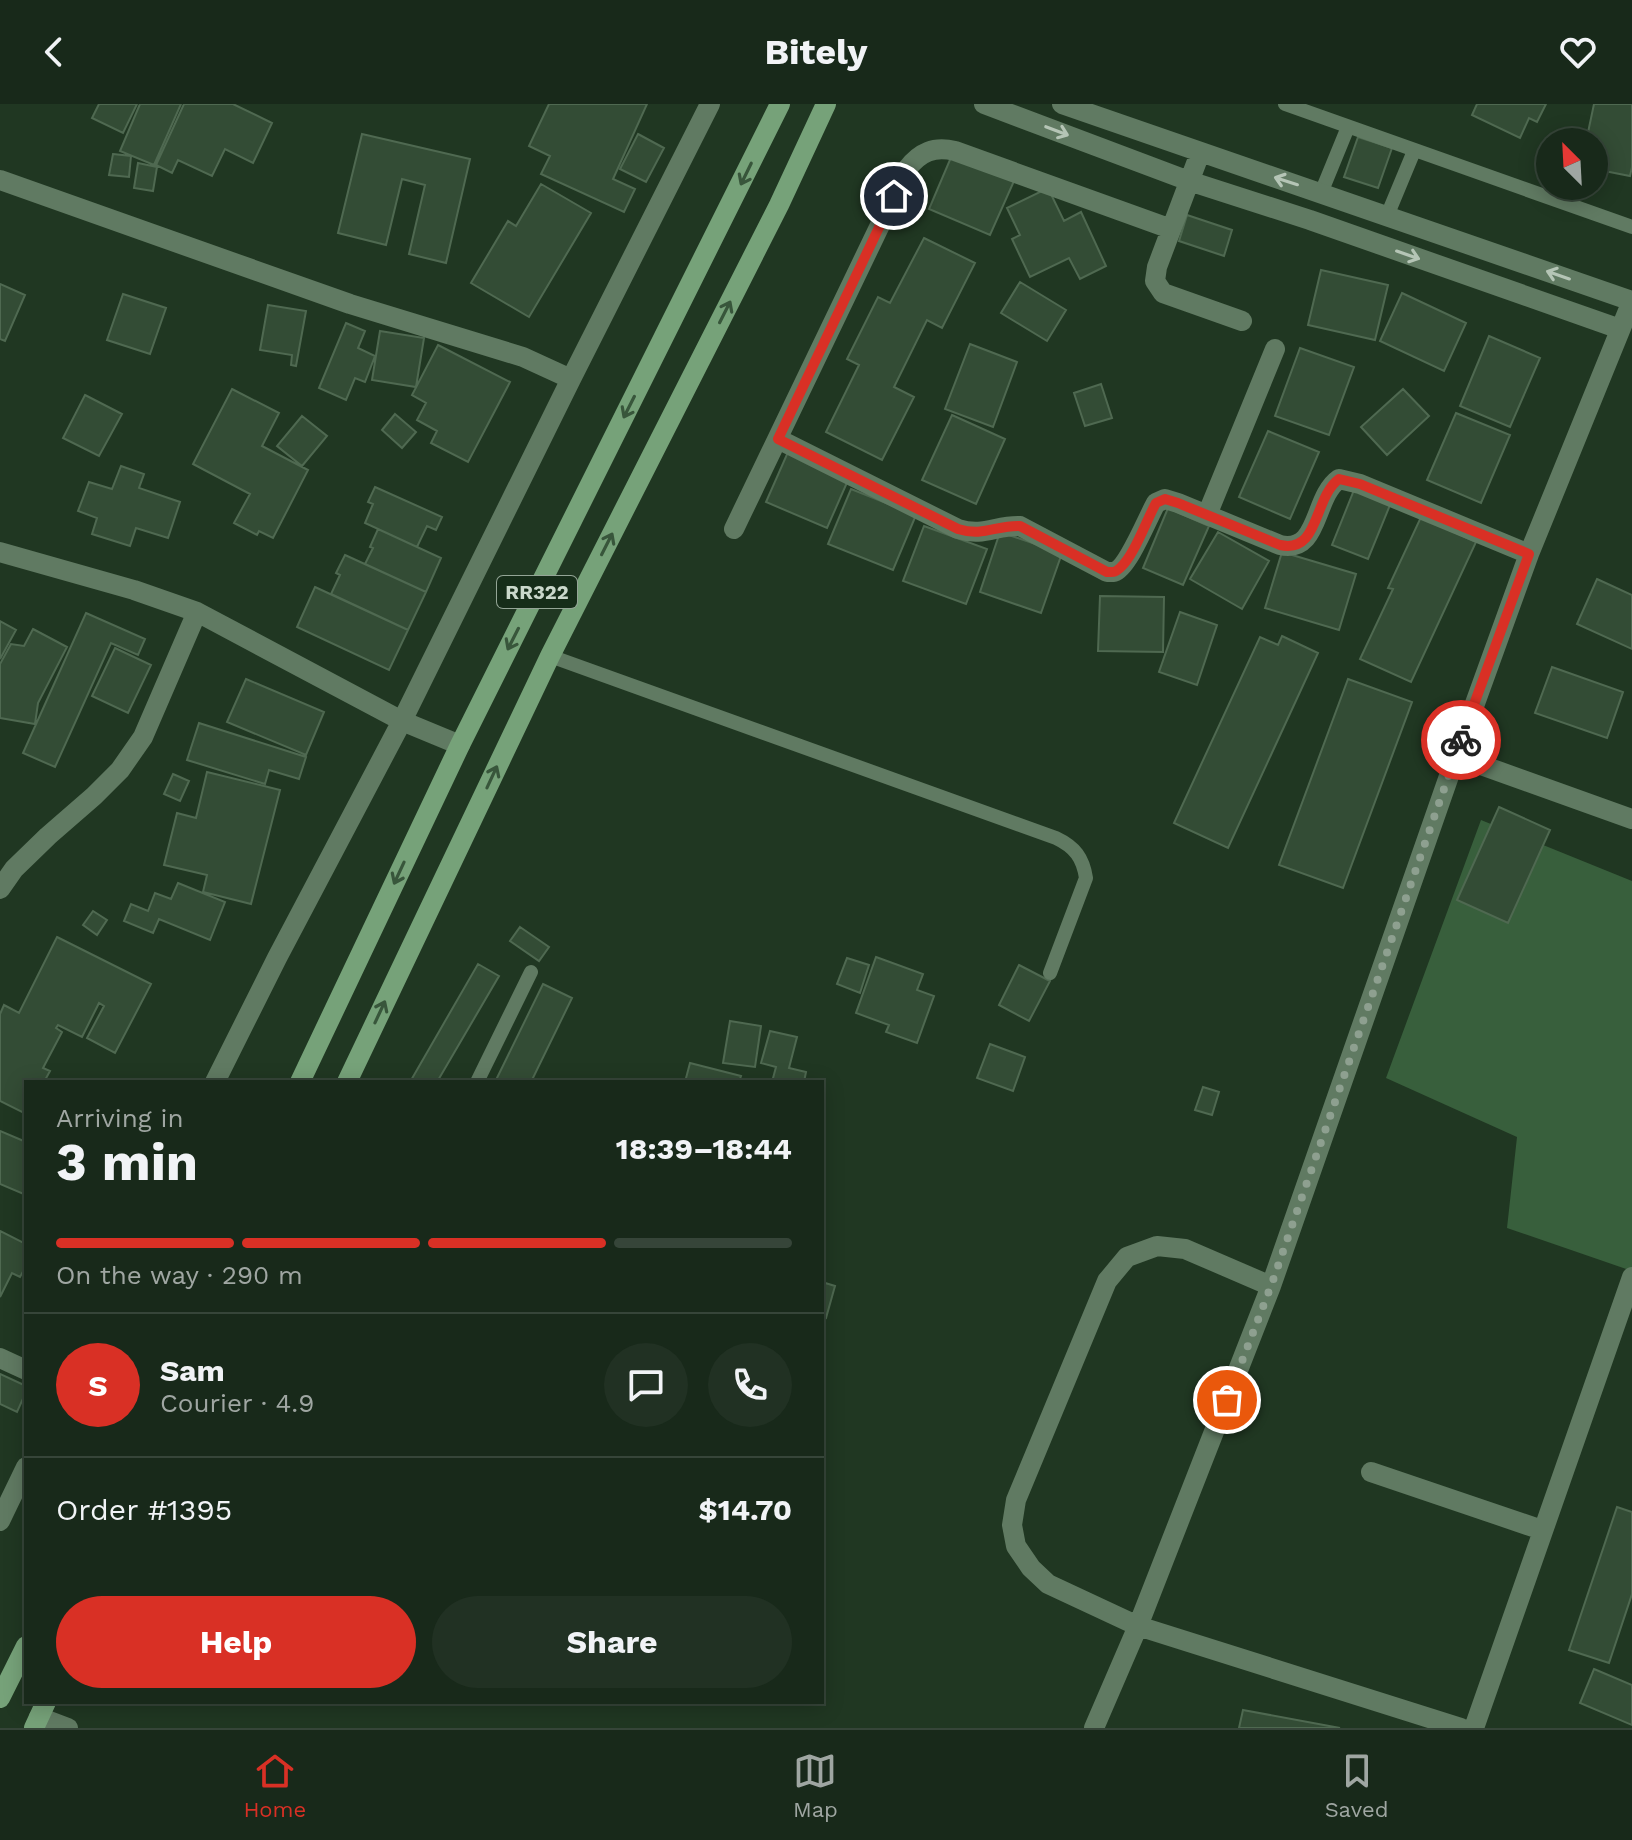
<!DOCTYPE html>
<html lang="en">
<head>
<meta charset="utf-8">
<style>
	body { margin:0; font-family:"Work Sans",sans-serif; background:#213123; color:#f1f3f6; height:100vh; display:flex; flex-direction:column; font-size:30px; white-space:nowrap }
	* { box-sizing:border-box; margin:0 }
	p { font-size:26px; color:#9fa6a2 }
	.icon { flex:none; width:44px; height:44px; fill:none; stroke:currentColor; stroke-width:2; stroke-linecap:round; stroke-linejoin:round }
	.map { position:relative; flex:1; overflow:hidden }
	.side { position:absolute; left:24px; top:976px; width:800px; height:624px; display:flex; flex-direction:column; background:#18291a; border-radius:0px; box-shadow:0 4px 20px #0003,0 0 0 2px #364539 }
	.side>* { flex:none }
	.needle { width:52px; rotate:336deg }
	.controls { position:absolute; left:1536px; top:24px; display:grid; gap:16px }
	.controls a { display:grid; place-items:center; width:72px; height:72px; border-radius:50%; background:#18291a; box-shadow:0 4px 20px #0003,0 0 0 2px #364539; font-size:40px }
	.pin { position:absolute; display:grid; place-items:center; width:68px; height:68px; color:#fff; margin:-34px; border:4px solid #fff; border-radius:50%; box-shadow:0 2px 8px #0007 }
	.courier { position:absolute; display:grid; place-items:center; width:80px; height:80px; margin:-40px; border:6px solid #d93025; border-radius:50%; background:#fff; color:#222; box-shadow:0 2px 10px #0007 }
	.overview em { font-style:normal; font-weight:700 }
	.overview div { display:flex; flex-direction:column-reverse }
	.overview { display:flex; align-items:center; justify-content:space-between; height:136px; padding:0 32px }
	h1 { font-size:52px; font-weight:700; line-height:60px }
	.bar { display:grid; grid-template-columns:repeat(4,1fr); gap:12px 8px; align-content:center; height:96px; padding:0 32px }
	.bar i { height:10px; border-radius:6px; background:#364539 }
	.bar .on { background:#d93025 }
	.bar p { grid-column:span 4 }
	.line { display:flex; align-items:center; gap:20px; padding:0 32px; border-top:2px solid #364539 }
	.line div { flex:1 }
	.round { display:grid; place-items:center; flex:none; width:84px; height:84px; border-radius:42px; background:#213123 }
	.primary-button { display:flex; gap:16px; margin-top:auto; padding:16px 32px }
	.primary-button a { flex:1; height:92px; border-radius:48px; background:#d93025; color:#fff; font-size:32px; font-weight:700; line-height:92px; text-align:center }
	.primary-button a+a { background:#213123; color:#f1f3f6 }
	header { display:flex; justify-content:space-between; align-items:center; height:104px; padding:0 32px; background:#18291a; font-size:36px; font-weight:700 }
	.menu { display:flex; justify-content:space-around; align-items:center; height:112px; border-top:2px solid #364539; background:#18291a; font-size:22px; color:#9fa6a2 }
	.menu a { display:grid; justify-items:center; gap:4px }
	.menu .on { color:#d93025 }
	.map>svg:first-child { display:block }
</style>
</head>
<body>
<header><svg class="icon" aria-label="back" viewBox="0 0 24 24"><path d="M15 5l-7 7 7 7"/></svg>Bitely<svg class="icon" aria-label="heart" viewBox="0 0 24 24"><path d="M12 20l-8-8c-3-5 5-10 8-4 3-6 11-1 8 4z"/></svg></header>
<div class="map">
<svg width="1632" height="1624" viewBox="0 0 1632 1624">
	<rect width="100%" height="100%" fill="#203722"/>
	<!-- green -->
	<path fill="#385f3c" d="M1481,716L1632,777V1167L1507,1124L1517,1033L1386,974Z"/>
	<!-- building -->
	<path fill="#334c35" stroke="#4f6951" stroke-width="2" d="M99,0H137L123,29L92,14Z
		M140,0H181L154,61L120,47Z
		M184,0H233L272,19L253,59L225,45L212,72L178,56L172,69L156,61Z
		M549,0H647L613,75L635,85L624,108L541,70L550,52L529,42Z
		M1477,0H1546L1537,18L1529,14L1520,34L1472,11Z
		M1594,0H1632V63L1630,72L1594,65V38H1586Z
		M362,30L470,55L446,159L409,150L425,81L402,75L386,141L338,129Z
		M638,30L664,44L646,78L620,65Z
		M1358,33L1392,44L1378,84L1344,73Z
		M113,50L131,52L129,73L109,71Z
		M952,51L1014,77L990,131L929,105Z
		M138,59L157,63L153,87L134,84Z
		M541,80L591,109L529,213L471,179L508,117L516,122Z
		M1048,84L1064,117L1081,108L1106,162L1080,175L1069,154L1030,173L1012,135L1020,131L1007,104Z
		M1187,111L1232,126L1224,152L1179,137Z
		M924,134L975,159L942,224L927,216L894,283L914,293L882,356L826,328L859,261L847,255L878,193L890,199Z
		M1321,166L1388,181L1375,236L1308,221Z
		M1020,178L1066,206L1047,237L1001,209Z
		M0,180L25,191L5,237L0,235Z
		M1402,189L1466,219L1444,267L1380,237Z
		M123,190L166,204L150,250L107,236Z
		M268,201L306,207L296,262L291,261L292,251L260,246Z
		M346,219L365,227L358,244L375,252L365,278L355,274L346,296L319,284Z
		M380,227L424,234L416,283L372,276Z
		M1489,232L1540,254L1510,323L1460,302Z
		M970,240L1017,258L993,323L945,305Z
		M438,241L510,278L468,358L431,339L437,327L417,316L426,299L412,291Z
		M1300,244L1354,263L1329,331L1275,312Z
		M1101,280L1112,314L1085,322L1074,289Z
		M232,285L279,309L262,342L308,366L273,434L259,427L257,431L234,419L250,390L193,360Z
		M1403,285L1429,312L1387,351L1361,323Z
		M85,291L122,310L99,352L63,334Z
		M1456,309L1510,331L1481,399L1427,376Z
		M395,310L416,328L402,344L382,326Z
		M952,311L1005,335L976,400L922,376Z
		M302,312L327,332L302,362L277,342Z
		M1268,327L1319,348L1290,415L1239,393Z
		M788,348L849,374L827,424L766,398Z
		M121,362L144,370L139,384L180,398L168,434L136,424L130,442L92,430L97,414L78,407L89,378L112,385Z
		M375,383L442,413L436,426L427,422L417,443L365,419L373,400L368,398Z
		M851,385L916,411L893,466L828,440Z
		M1354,386L1390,401L1368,455L1332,441Z
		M1168,404L1209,422L1183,481L1143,464Z
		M1421,413L1476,438L1411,578L1360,555L1393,485L1388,484Z
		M924,422L987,445L966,500L903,477Z
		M378,425L441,454L426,488L365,460L373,444L370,443Z
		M1000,428L1062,449L1041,509L980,488Z
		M1218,428L1269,457L1242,505L1190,475Z
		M1282,448L1356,470L1339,526L1265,504Z
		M345,451L426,488L408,526L331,490L340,471L336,469Z
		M1597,475L1632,491V545L1577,520Z
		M315,483L408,526L389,566L297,523Z
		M1100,492L1164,493L1163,548L1098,547Z
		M1180,508L1217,521L1197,581L1159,568Z
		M86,509L145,535L138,551L111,539L55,663L23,649Z
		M0,517L16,526L0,555Z
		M33,525L67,543L38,599L35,620L0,614V560L11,540L24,542Z
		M1282,532L1318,549L1228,744L1174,719L1260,533L1278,541Z
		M115,544L151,561L128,609L92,592Z
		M1552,563L1623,588L1607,634L1535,609Z
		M246,575L324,608L306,651L227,618Z
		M1348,575L1412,598L1343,784L1279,761Z
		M199,619L306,653L299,675L269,666L265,680L187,656Z
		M207,668L280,686L251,800L203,788L207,771L164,761L177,709L196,714Z
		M173,670L189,677L180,697L164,690Z
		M1499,703L1550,726L1508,819L1457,796Z
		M178,779L225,798L210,836L159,815L153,829L124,817L131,800L148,807L155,789L171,795Z
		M93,807L107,816L97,831L83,821Z
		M520,823L549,843L539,857L510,837Z
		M57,833L151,880L115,949L87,934L104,902L99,899L82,933L58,921L56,924L62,928L43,964L50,967L44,978H26V1010L0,997V910L4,901L19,909Z
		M876,853L923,870L917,886L934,892L917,939L886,928L889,921L856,909Z
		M847,854L869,861L860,889L837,880Z
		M478,860L499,872L437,978H410Z
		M1019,861L1050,877L1029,917L999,901Z
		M543,880L572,894L531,978H495Z
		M730,917L761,922L755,963L723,959Z
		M770,927L797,933L789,964L806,968L804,978H772L776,963L761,959Z
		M990,940L1025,953L1013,987L977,974Z
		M690,959L741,972L739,978H685Z
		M1203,983L1219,988L1212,1011L1195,1006Z
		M0,1027L26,1038V1091L0,1080Z
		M0,1127L26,1140V1162L20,1173L12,1169L0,1193Z
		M822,1178L835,1182L826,1214L822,1213Z
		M0,1270L26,1282V1288L17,1308L0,1300Z
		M1617,1403L1632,1408V1490L1609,1559L1569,1546Z
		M1594,1565L1632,1581V1621L1580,1599Z
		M1243,1606L1340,1624H1239Z"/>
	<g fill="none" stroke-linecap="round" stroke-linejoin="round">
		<!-- service -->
		<path stroke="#607a62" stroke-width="14" d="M1285,0L1632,123
			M1321,89L1348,23
			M1387,112L1414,47
			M550,552L1056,734C1075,743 1083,754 1086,774L1050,869
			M477,978L531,868"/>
		<!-- minor -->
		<path stroke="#607a62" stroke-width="20" d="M984,0L1189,77L1310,116L1620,225
			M1062,0L1632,197
			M1200,49L1157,163L1155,177L1163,189L1242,217
			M0,76L350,200L523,253L571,275
			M778,335L958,425C984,433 996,421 1020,422L1107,468C1109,468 1112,468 1114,468C1128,464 1148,413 1156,399L1165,395L1178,399L1280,441C1320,450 1313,393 1339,375L1360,380L1529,450
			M1207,411L1275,245
			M734,425L907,65C920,48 934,42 955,47L1171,125
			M0,448L134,486L197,508L402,617L460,641
			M1456,652L1632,715
			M0,785L14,765L48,732L94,692L120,666L143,633L197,508
			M215,978L277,854L402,617L571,275L710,0
			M0,1254L26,1266
			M1371,1368L1542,1426
			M0,1417L26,1363
			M39,1613L68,1624
			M1094,1624L1138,1522L1048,1480L1031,1464L1016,1442L1012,1421L1016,1396L1107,1177L1127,1153L1157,1142L1185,1145L1271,1182
			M1461,1624L1138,1522L1271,1182L1456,652L1529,450L1632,197
			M1474,1624L1632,1173"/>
		<!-- primary -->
		<path stroke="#76a279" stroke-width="20" d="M300,978L460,641L780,0
			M347,978L550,552L779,101L826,0
			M0,1594L26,1542
			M34,1624L46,1598"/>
	</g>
	<!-- one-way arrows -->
	<defs><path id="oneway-shaft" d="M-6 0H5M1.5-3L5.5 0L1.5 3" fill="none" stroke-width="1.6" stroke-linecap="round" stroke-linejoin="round" transform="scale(2)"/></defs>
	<g stroke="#b5c5b6">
		<use href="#oneway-shaft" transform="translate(1057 27) rotate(21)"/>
		<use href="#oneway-shaft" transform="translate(1286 77) rotate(-162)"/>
		<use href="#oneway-shaft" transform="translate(1408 151) rotate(19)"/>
		<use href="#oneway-shaft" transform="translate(1558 171) rotate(-161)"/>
	</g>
	<g stroke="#38563b">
		<use href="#oneway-shaft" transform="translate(746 70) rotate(116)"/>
		<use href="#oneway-shaft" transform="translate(725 208) rotate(-63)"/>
		<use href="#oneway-shaft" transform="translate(629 303) rotate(117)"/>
		<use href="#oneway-shaft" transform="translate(607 440) rotate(-63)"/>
		<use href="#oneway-shaft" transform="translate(513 535) rotate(117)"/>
		<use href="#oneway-shaft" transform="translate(492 673) rotate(-65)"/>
		<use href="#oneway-shaft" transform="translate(399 769) rotate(115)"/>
		<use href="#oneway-shaft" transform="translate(380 908) rotate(-65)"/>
	</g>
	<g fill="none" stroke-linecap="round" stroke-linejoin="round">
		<!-- done -->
		<path stroke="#8ea090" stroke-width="8" stroke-dasharray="0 14.4" d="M1227,1296L1271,1182L1461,636"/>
		<!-- route -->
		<path stroke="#d93025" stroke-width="10" d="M894,92L778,335L958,425C984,433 996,421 1020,422L1107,468C1114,468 1114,469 1120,464C1134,452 1146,417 1156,399L1165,395L1178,399L1280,441C1320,450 1313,394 1339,375L1360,380L1529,450L1461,636"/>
	</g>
	<g text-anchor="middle" stroke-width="6" stroke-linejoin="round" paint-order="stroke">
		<!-- shield labels -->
		<rect fill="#162d19" stroke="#94a596" stroke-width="2" x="497" y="472" width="80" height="32" rx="6"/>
		<g font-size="20" font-weight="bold" fill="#cad8cb">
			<text x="537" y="495">RR322</text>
		</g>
	</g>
</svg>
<div class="controls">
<a><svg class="needle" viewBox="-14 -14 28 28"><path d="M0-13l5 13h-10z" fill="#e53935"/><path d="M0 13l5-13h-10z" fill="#9fa6a2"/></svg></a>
</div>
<div class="pin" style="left:1227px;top:1296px;background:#ea580c"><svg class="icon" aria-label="bag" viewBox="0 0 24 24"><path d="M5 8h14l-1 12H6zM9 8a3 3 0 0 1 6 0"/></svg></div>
<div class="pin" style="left:894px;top:92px;background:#1f2937"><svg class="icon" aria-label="home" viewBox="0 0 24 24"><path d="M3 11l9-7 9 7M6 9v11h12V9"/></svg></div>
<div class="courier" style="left:1461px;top:636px"><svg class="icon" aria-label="bike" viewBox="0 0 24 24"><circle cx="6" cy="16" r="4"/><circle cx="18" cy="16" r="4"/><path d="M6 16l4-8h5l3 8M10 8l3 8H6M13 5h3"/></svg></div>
<section class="side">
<div class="overview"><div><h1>3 min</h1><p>Arriving in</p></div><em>18:39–18:44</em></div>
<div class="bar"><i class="on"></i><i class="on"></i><i class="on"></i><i></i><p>On the way · 290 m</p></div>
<div class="line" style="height:144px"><b class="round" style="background:#d93025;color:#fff">S</b><div><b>Sam</b><p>Courier · 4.9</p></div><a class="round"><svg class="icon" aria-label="chat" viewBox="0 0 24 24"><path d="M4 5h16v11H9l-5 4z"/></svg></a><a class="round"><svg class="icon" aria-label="phone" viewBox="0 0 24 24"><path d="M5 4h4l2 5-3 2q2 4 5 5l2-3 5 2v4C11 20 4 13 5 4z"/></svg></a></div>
<div class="line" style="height:104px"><div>Order #1395</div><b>$14.70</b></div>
<div class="primary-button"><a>Help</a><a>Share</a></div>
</section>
</div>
<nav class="menu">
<a class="on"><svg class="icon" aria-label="home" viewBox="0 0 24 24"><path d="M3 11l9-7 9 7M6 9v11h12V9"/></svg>Home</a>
<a><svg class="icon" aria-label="map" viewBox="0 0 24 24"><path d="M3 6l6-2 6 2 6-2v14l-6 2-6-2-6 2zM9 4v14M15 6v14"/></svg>Map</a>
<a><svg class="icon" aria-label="saved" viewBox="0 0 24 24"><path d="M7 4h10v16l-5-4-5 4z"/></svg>Saved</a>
</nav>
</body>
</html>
